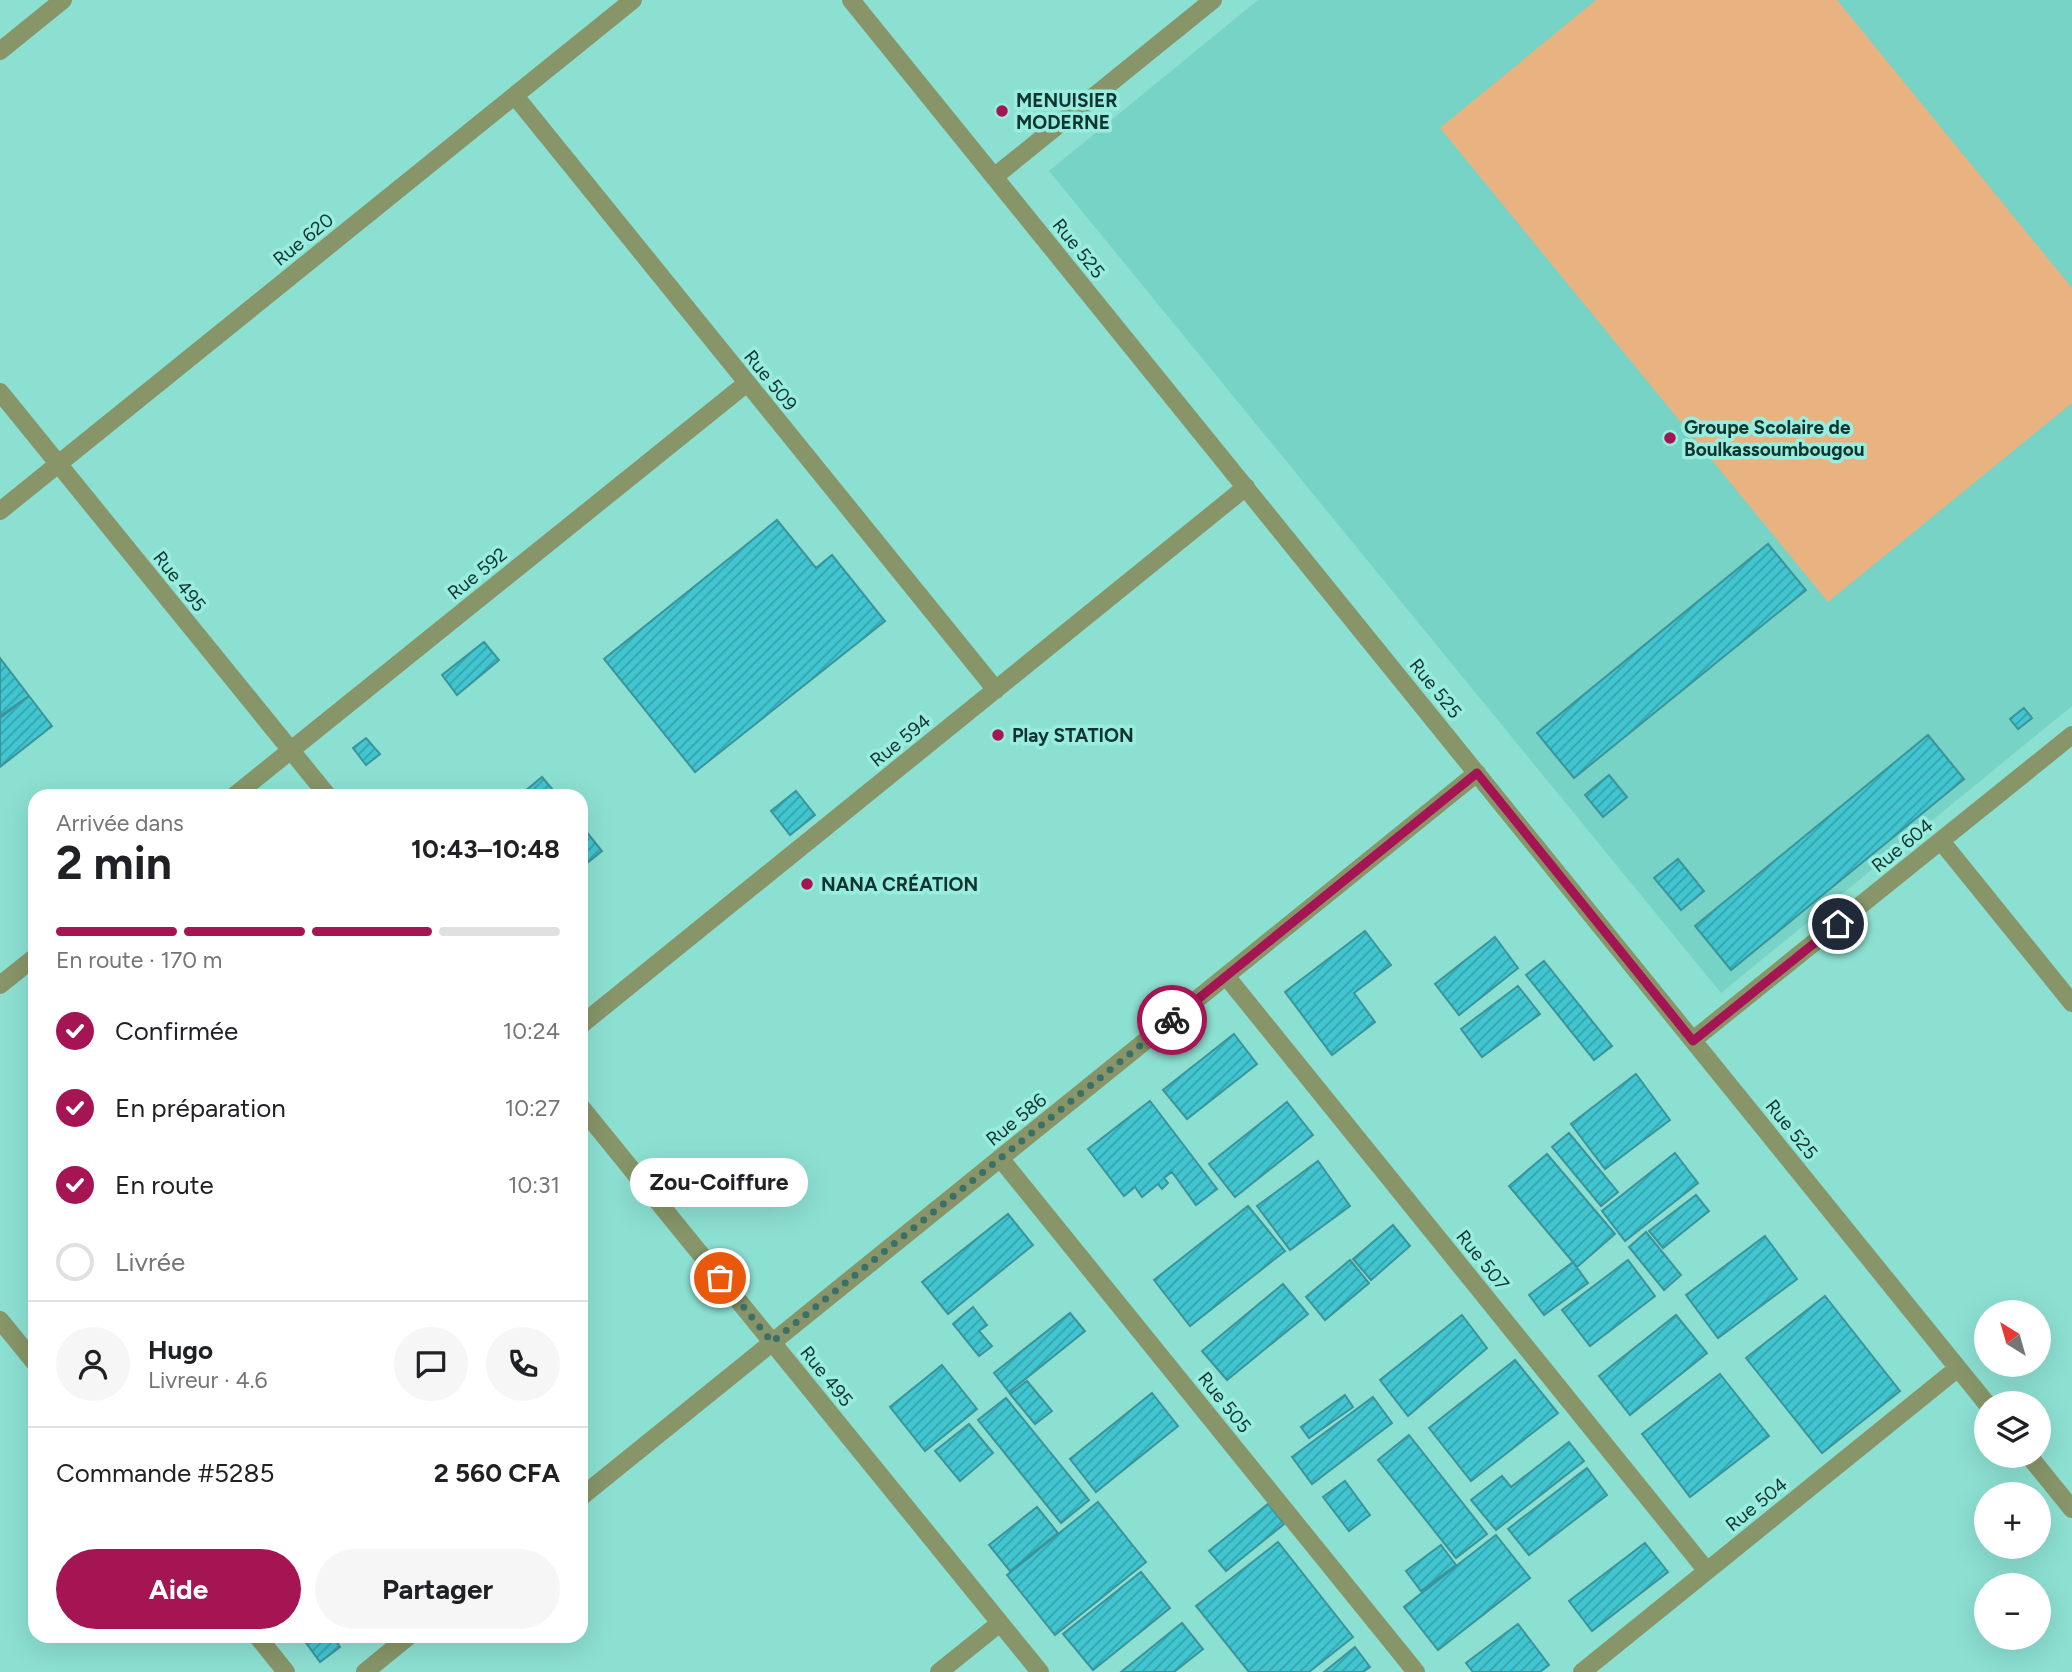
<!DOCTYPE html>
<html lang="fr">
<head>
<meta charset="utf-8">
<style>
	body { margin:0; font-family:Figtree,sans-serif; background:#f6f6f6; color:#202124; height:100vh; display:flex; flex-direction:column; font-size:26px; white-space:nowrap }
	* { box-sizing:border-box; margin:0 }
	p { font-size:23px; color:#757577 }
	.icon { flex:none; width:38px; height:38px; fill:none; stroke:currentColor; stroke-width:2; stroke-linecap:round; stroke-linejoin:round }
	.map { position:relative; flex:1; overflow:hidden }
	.side { position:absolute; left:28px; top:789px; width:560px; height:854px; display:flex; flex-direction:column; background:#fff; border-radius:21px; box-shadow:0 7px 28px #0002 }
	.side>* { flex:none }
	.needle { width:46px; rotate:323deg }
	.controls { position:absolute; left:1974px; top:1300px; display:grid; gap:14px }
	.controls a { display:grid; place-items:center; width:77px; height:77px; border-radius:50%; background:#fff; box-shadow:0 7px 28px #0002; font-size:35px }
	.pin { position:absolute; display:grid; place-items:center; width:60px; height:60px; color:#fff; margin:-30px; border:4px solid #fff; border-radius:50%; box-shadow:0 2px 7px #0007 }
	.courier { position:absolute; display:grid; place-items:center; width:70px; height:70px; margin:-35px; border:5px solid #a51453; border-radius:50%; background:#fff; color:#222; box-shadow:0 2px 9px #0007 }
	.bubble { position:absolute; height:49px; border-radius:24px; background:#fff; box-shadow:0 7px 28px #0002; font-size:23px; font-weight:700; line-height:49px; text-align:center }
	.summary em { font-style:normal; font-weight:700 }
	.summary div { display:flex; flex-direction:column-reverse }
	.summary { display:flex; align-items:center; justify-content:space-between; height:119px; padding:0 28px }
	h1 { font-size:46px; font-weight:700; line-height:52px }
	.bar { display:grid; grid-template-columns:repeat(4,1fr); gap:10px 7px; align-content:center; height:84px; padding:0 28px }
	.bar i { height:9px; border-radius:5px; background:#e0e0e0 }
	.bar .active { background:#a51453 }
	.bar p { grid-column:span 4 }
	.line { display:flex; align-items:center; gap:18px; padding:0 28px; border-top:2px solid #e0e0e0 }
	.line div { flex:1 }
	.round { display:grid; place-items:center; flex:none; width:74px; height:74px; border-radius:37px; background:#f6f6f6 }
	ol { padding:0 28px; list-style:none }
	li { display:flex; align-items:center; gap:21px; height:77px }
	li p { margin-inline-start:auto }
	li .icon { padding:7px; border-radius:50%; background:#a51453; color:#fff; stroke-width:4 }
	li:last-child { color:#757577 }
	li i { width:38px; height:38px; border:4px solid #e0e0e0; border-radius:50% }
	.cta { display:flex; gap:14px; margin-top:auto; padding:14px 28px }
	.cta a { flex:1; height:80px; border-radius:42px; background:#a51453; color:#fff; font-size:28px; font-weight:700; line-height:80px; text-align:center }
	.cta a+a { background:#f6f6f6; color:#202124 }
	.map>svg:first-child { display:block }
</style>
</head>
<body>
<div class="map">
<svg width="2072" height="1672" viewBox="0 0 2072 1672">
	<defs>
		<pattern id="building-hatch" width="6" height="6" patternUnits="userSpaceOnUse" patternTransform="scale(1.75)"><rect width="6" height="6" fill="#41c6d1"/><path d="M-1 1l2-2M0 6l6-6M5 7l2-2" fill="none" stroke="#35a2aa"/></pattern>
	</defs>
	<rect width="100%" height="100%" fill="#8ce0d2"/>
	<!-- built -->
	<path fill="#76d3c5" d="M1258,0H2072V706L1721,993L1049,171Z"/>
	<!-- green -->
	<path fill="#e9b281" d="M1596,0H1837L2072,288V403L1828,602L1440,128Z"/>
	<!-- building -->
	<path fill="url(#building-hatch)" stroke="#3b949b" stroke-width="2" d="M777,520L816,568L832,555L885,621L695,772L604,659Z
		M1768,544L1806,590L1574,778L1537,733Z
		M484,642L499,660L457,695L442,675Z
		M0,658L29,696L0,716Z
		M29,696L52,726L0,767V718Z
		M2024,708L2032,718L2018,729L2010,719Z
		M1928,735L1964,779L1731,970L1695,926Z
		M366,738L380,754L366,765L353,748Z
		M1609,775L1627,797L1603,817L1585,795Z
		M542,777L558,796H519Z
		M796,791L815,815L790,835L771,811Z
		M581,825L602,851L581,868Z
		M1678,859L1704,891L1681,910L1654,878Z
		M1365,931L1391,965L1354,993L1375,1022L1332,1055L1285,992Z
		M1495,937L1518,968L1459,1015L1435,984Z
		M1544,961L1612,1046L1594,1060L1526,975Z
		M1518,986L1540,1014L1482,1057L1461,1029Z
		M1234,1034L1257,1064L1187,1119L1163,1090Z
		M1636,1074L1670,1120L1605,1169L1571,1124Z
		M1150,1101L1217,1189L1196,1205L1172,1172L1164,1178L1168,1183L1162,1189L1158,1184L1142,1197L1135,1187L1124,1196L1088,1149Z
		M1287,1102L1313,1135L1235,1197L1209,1164Z
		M1569,1133L1618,1192L1601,1206L1552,1147Z
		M1675,1153L1698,1183L1625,1241L1602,1211Z
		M1547,1154L1615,1234L1577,1267L1509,1186Z
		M1318,1161L1350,1206L1290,1250L1257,1206Z
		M1696,1195L1709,1211L1663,1248L1649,1231Z
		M1248,1206L1285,1251L1190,1326L1154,1280Z
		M1008,1214L1033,1245L948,1314L922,1282Z
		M1393,1225L1410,1246L1371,1280L1353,1259Z
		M1646,1232L1681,1275L1664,1290L1629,1247Z
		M1765,1236L1797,1279L1718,1338L1686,1295Z
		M1350,1260L1369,1283L1325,1320L1306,1297Z
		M1628,1260L1655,1296L1590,1346L1562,1310Z
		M1573,1262L1588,1283L1544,1315L1529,1295Z
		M1283,1284L1308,1314L1227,1380L1202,1351Z
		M1825,1296L1900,1391L1822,1453L1746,1358Z
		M973,1307L987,1325L979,1331L992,1346L979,1356L953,1324Z
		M1070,1313L1085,1331L1009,1392L994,1373Z
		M1462,1315L1487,1348L1408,1416L1380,1380Z
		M1676,1315L1707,1353L1630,1415L1599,1376Z
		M1515,1360L1558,1413L1471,1481L1429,1428Z
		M942,1365L977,1409L925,1451L890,1407Z
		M1720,1374L1769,1436L1690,1497L1642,1434Z
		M1027,1381L1052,1411L1035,1424L1010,1394Z
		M1152,1393L1178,1426L1096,1492L1070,1459Z
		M1345,1395L1353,1407L1309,1438L1301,1427Z
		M1373,1397L1392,1423L1312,1484L1292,1457Z
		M1006,1398L1089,1500L1061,1523L978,1420Z
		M969,1424L993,1453L960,1481L935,1451Z
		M1409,1435L1487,1534L1456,1558L1378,1460Z
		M1569,1442L1584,1461L1496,1530L1471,1500L1502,1476L1511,1487Z
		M1587,1468L1607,1495L1529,1555L1508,1529Z
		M1345,1481L1370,1515L1349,1531L1323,1497Z
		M1098,1502L1146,1562L1055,1635L1007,1575Z
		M1268,1504L1284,1524L1226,1571L1209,1551Z
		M1037,1507L1058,1533L1010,1571L989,1545Z
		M1496,1535L1530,1578L1438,1650L1404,1607Z
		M1278,1542L1353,1637L1309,1672H1249L1196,1606Z
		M1645,1543L1668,1572L1592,1631L1569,1601Z
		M1441,1545L1456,1565L1421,1591L1406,1571Z
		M1141,1572L1170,1608L1093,1670L1063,1634Z
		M1182,1623L1203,1649L1174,1672H1121Z
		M1518,1624L1549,1665L1540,1672H1473L1466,1663Z
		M301,1636H333L340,1647L320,1662Z
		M1355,1647L1370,1667L1363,1672H1324Z"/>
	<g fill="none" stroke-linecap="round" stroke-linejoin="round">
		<!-- minor -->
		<path stroke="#879569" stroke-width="18" d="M851,0L1987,1404
			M0,51L63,0
			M515,96L996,690
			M994,177L1213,0
			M0,392L328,796
			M0,511L633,0
			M234,796L747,383
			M1941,841L2072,1003
			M1226,976L1707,1571
			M0,985L35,957
			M581,1025L1246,487
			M1693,1040L2072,735
			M581,1107L1040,1672
			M1000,1158L1416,1672
			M0,1320L35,1363
			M2029,1456L2072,1509
			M581,1497L1477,773
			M257,1636L286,1672
			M365,1672L409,1636
			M939,1672L1000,1623
			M1582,1672L1958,1368"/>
	</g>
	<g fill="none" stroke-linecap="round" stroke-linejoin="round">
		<!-- done -->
		<path stroke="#3b7068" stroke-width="7" stroke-dasharray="0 12.6" d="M720,1278L772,1342L1172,1020"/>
		<!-- route -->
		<path stroke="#a51453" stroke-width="9" d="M1172,1020L1477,773L1693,1041L1838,924"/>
	</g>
	<!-- markers -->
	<g fill="#a51453" stroke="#99eddf" stroke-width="2.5">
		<circle cx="1002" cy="111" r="7"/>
		<circle cx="1670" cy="438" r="7"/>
		<circle cx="998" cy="735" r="7"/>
		<circle cx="807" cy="884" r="7"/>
	</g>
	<g text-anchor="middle" stroke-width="7" stroke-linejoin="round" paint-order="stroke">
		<!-- poi labels -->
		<g font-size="19" font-weight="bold" fill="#10342f" stroke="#99eddf" text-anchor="start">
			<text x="1016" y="107">MENUISIER<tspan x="1016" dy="22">MODERNE</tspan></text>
			<text x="1684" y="434">Groupe Scolaire de<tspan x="1684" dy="22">Boulkassoumbougou</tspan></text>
			<text x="1012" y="742">Play STATION</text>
			<text x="821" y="891">NANA CRÉATION</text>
		</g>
		<!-- street labels -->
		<g font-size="19" fill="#10342f" stroke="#99eddf">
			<text transform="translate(303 239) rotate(-39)" y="7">Rue 620</text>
			<text transform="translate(1079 248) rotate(51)" y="7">Rue 525</text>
			<text transform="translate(771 380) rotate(51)" y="7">Rue 509</text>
			<text transform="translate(477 573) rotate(-39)" y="7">Rue 592</text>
			<text transform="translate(180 581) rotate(51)" y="7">Rue 495</text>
			<text transform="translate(1436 688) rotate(51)" y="7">Rue 525</text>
			<text transform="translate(900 740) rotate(-39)" y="7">Rue 594</text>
			<text transform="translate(1902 845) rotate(-39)" y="7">Rue 604</text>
			<text transform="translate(1016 1119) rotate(-39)" y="7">Rue 586</text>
			<text transform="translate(1792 1129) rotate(51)" y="7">Rue 525</text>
			<text transform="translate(1483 1260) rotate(51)" y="7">Rue 507</text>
			<text transform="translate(827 1376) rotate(51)" y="7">Rue 495</text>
			<text transform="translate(1225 1402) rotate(51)" y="7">Rue 505</text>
			<text transform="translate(1756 1504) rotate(-39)" y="7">Rue 504</text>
		</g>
	</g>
</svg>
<div class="controls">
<a><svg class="needle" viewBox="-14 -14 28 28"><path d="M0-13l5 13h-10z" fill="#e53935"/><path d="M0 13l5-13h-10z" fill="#757577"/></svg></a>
<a><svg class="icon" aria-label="layers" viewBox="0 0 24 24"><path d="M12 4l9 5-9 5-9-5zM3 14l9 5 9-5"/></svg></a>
<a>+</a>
<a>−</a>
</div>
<div class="pin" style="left:720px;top:1278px;background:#ea580c"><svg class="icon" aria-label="bag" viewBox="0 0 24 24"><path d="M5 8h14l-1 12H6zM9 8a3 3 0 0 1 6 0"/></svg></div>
<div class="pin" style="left:1838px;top:924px;background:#1f2937"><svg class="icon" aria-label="home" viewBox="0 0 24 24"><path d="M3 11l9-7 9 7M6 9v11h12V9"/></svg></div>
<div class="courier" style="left:1172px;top:1020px"><svg class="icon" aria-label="bike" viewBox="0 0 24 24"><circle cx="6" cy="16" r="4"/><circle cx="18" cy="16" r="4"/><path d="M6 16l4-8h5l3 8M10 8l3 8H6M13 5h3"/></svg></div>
<div class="bubble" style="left:630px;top:1158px;width:178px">Zou-Coiffure</div>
<section class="side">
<div class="summary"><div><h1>2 min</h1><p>Arrivée dans</p></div><em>10:43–10:48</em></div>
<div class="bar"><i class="active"></i><i class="active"></i><i class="active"></i><i></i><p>En route · 170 m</p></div>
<ol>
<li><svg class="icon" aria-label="check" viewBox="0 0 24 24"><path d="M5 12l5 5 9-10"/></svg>Confirmée<p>10:24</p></li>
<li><svg class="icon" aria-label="check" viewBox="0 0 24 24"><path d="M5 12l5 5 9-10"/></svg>En préparation<p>10:27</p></li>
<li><svg class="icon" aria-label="check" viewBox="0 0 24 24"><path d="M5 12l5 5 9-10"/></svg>En route<p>10:31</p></li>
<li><i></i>Livrée</li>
</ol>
<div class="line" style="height:126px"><a class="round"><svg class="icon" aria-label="person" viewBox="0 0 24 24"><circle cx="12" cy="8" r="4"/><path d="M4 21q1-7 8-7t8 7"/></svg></a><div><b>Hugo</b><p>Livreur · 4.6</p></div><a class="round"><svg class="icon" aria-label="chat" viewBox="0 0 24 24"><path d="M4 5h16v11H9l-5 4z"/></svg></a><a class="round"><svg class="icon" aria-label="phone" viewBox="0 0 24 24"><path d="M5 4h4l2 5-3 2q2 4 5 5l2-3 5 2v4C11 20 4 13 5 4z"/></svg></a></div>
<div class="line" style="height:91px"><div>Commande #5285</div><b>2 560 CFA</b></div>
<div class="cta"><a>Aide</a><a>Partager</a></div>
</section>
</div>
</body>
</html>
